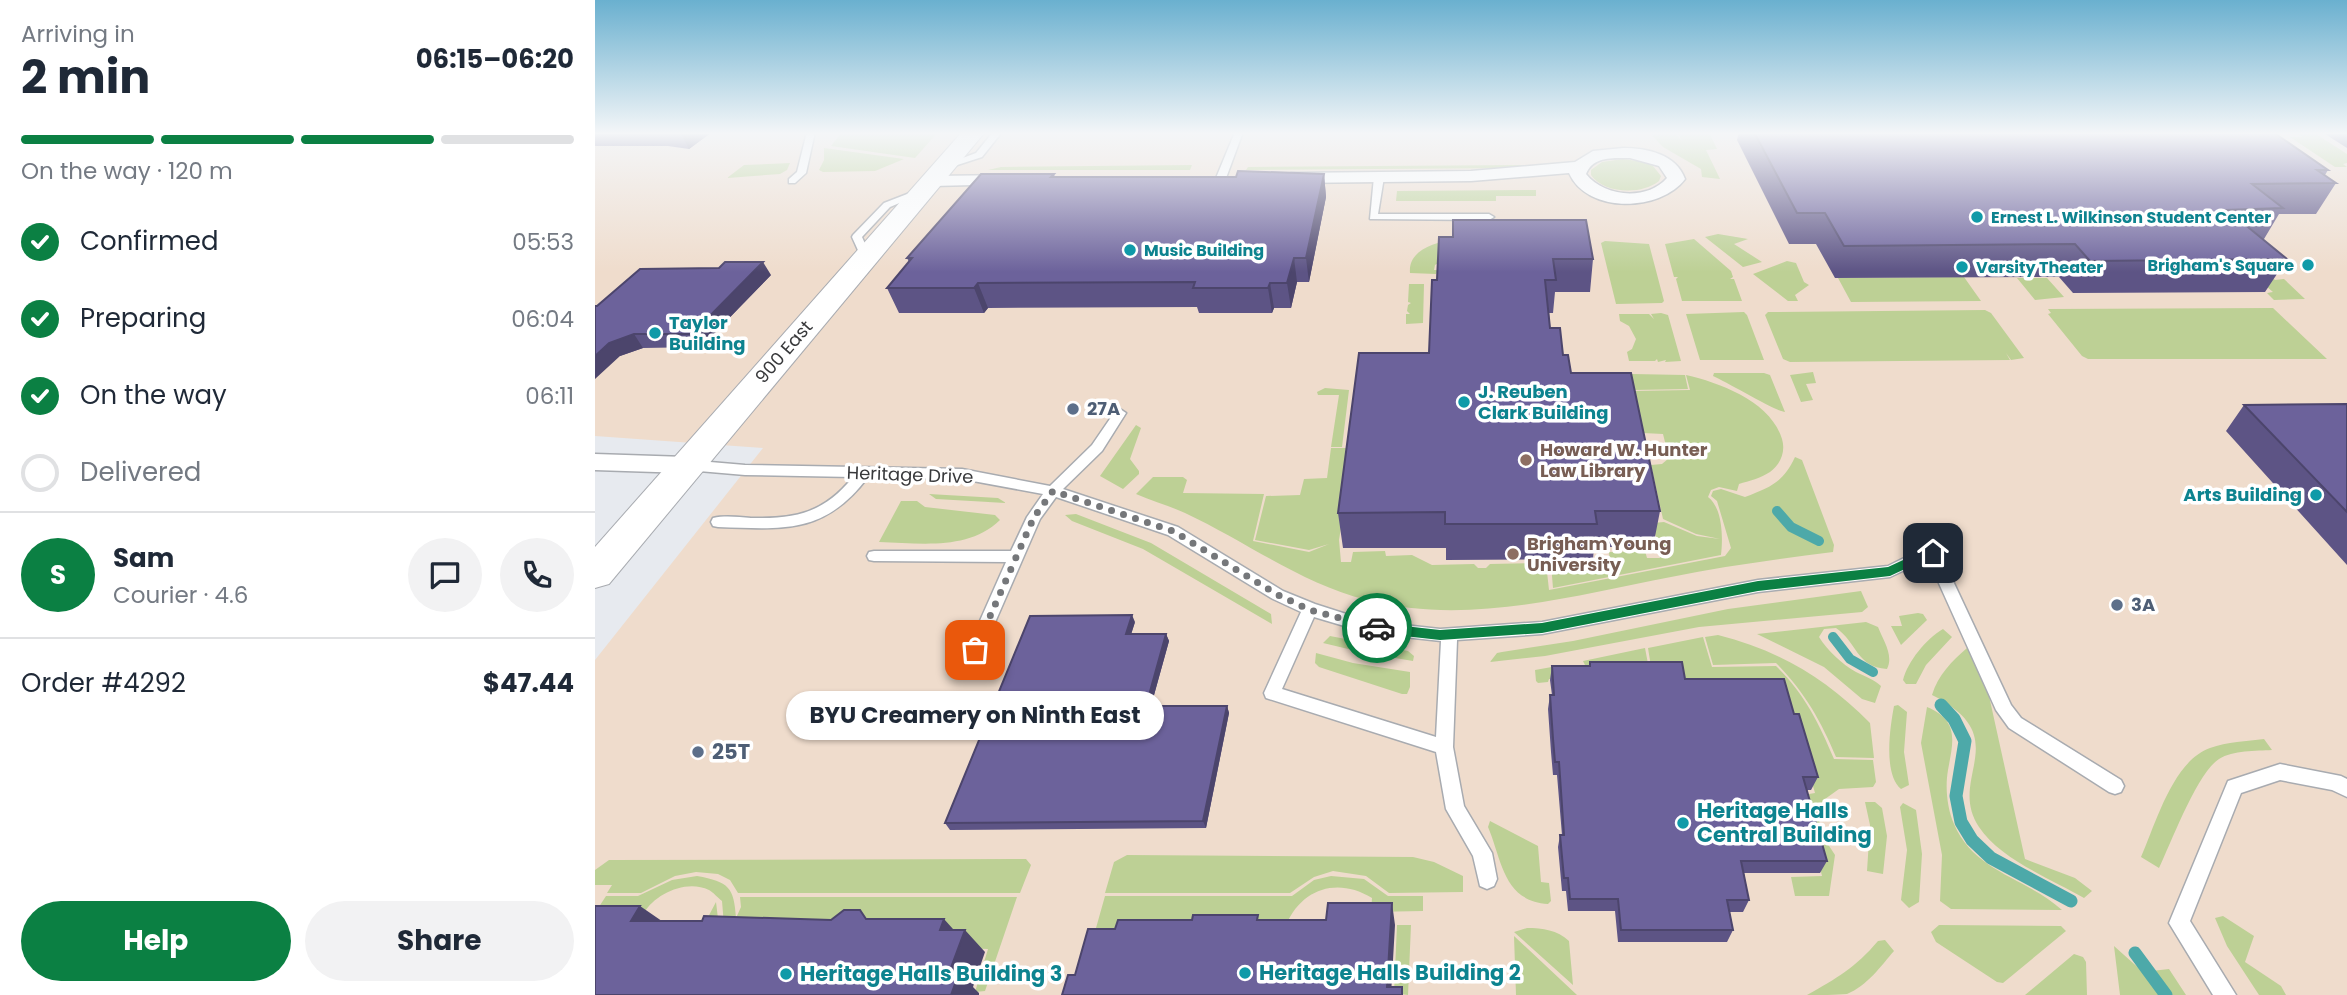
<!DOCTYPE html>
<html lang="en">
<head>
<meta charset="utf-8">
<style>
	body { margin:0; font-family:Poppins,sans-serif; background:#f2f2f3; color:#1f2937; height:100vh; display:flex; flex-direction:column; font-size:26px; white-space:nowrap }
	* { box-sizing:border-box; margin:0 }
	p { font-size:23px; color:#747a83 }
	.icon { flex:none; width:38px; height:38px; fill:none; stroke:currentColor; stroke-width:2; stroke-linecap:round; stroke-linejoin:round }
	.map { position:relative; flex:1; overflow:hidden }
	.details { display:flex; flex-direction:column; background:#fff; width:595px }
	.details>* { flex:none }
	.pin { position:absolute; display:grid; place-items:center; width:60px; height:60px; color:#fff; margin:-30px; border-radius:14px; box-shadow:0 4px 10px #0006 }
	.courier { position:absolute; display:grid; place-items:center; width:70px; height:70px; margin:-35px; border:5px solid #0b8043; border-radius:50%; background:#fff; color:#222; box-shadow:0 2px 9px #0007 }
	.bubble { position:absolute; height:49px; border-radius:24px; background:#fff; box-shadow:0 2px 5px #0004; font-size:23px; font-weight:700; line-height:49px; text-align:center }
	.head em { font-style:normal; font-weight:700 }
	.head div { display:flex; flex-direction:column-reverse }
	.head { display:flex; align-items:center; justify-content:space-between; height:119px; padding:0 21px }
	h1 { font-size:46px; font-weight:700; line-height:52px }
	.bar { display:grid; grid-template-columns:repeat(4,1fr); gap:10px 7px; align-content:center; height:84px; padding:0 21px }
	.bar i { height:9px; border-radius:5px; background:#e0e1e3 }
	.bar .active { background:#0b8043 }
	.bar p { grid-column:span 4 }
	.line { display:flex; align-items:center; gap:18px; padding:0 21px; border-top:2px solid #e0e1e3 }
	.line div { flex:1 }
	.round { display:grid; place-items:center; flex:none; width:74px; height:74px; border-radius:37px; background:#f2f2f3 }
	ol { padding:0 21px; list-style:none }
	li { display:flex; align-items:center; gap:21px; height:77px }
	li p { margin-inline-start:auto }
	li .icon { padding:7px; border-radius:50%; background:#0b8043; color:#fff; stroke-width:4 }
	li:last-child { color:#747a83 }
	li i { width:38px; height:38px; border:4px solid #e0e1e3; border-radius:50% }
	.primary-button { display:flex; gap:14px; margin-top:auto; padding:14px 21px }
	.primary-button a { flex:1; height:80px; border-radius:42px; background:#0b8043; color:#fff; font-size:28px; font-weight:700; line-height:80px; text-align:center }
	.primary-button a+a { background:#f2f2f3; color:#1f2937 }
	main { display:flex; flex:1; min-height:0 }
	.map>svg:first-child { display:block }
</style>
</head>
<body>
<main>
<section class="details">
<div class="head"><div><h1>2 min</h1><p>Arriving in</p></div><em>06:15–06:20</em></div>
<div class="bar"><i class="active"></i><i class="active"></i><i class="active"></i><i></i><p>On the way · 120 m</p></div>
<ol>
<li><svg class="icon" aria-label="check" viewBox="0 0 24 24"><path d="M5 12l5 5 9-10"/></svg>Confirmed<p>05:53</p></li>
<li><svg class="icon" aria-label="check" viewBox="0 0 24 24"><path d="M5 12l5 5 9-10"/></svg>Preparing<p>06:04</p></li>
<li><svg class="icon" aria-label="check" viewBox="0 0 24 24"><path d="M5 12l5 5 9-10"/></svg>On the way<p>06:11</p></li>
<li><i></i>Delivered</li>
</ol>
<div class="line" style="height:126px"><b class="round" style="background:#0b8043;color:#fff">S</b><div><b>Sam</b><p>Courier · 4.6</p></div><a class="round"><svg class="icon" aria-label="chat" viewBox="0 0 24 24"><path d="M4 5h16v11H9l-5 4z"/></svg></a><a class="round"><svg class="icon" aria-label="phone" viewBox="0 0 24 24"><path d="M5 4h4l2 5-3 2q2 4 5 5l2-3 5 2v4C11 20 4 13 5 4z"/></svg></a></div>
<div class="line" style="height:91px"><div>Order #4292</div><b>$47.44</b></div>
<div class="primary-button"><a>Help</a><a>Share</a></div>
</section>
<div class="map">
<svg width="1752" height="995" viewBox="0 0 1752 995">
	<rect width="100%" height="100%" fill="#e7eaef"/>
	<!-- education -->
	<path fill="#efdccc" d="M0,132H1752V995H0V660L168,448L0,436Z"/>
	<!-- green -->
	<path fill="#bdd095" d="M247,132H343L320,158L236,146Z
		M1054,132H1060L1063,137L1062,134H1081L1087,141L1083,134L1114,132L1122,149L1111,150L1125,179L1107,177L1106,169L1068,147Z
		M1701,132H1718L1752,154V163L1748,164L1752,167H1740L1695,137H1707Z
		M229,148L309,159L280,171L228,172L224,170L229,160Z
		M1028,159L1049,162L1058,166L1066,176L1064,181C1047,195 1009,194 996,175V170L1007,162Z
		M195,163L192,170L185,174L132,178L149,165Z
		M597,165L595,170H393L406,167Z
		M927,165V168L651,170L653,167Z
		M941,190V196H901V201H801L802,191Z
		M1123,234L1153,239L1139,244L1167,262L1148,267L1110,237Z
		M859,239H933L936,241H928L929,246H859L851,249L847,261L840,265L839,270H843L841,274L815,273C813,250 839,243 859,239Z
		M1099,239L1136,271L1138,277L1135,279H1139L1147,301H1087L1081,279L1083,277H1079L1070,244Z
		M1010,241L1054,244L1069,301L1067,303L1021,304L1006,243Z
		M1640,245L1680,280L1689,279L1710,299L1679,300L1672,293L1678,292L1645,264Z
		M1192,261L1201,263L1209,282L1214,285L1200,295L1203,301H1193L1158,274Z
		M1369,277L1386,301L1256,302L1243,278Z
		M1422,278H1452L1469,297L1440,300Z
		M814,284H829L828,323L811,324V314H815L812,311L813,305L816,303L813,302Z
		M1678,308L1732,359H1493L1487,356L1453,314L1456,313L1453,309Z
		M1390,310L1396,313L1429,358L1416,360L1411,353L1415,360L1195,362L1188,359L1170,315L1173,312Z
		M1149,312L1152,315L1169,360H1105L1091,314Z
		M1066,313L1073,315L1086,361L1070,362L1071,360L1063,362L1062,359L1060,361H1034L1032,352L1037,349L1041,339L1034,326L1025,321L1024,314H1054L1059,319L1056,314Z
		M1218,372L1221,383L1211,384L1218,400L1206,402L1195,375Z
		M1119,373H1169L1175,375L1190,412C1182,412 1132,382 1118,376Z
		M1037,374L1090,375L1093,389L1038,390L1040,400L1039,391L1095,390L1091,375C1126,383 1176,402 1187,439C1191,452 1185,465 1175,472C1166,478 1154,481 1144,484L1142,491L1124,487L1116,490L1113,497C1128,508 1128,539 1126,555L958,588L956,564L1015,563L1014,552L1050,551L1052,558H1065L1058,523L1069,522L1102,536L1125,539L1101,534L1068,519L1056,465L1067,464L1074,458L1068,434L1048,433L1043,407H1030L1026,382L1037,381Z
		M730,388L754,390L747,447H736L744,395H723L722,392Z
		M541,425L546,428L535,459L544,471V474L528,489L505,476Z
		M736,448H759L744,540L746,562H756L758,552L790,551L791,556L817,555L837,565L879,564L883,568H891L895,564L951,563L954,590L1130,556L1136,548L1122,501L1116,496L1118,491L1126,489L1150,497C1175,487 1188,483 1200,457L1207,460L1239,545L1238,552C1183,559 1130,566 1076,577C977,596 872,626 772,600C705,583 652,542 590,513C575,506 557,501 541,494L558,477H588L592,480L588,493L669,494L658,541L714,552L734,544L714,550L660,540L671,496L705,495L709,479L732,478Z
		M334,494L403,498L411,503L341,499Z
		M306,501H322L330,507L400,515L405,520C373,551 325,543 284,542Z
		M481,514L556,543L676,614L677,624L548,549L477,521L470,515Z
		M1266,591L1273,607L1267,612L1104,627L950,656L895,662L902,653L907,652L978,641L1133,609Z
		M1323,613L1328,614L1332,620L1306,645L1296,626H1307L1304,616Z
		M1271,622L1283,627C1288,640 1299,655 1292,669C1261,667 1262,642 1241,628L1229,629L1224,637C1232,650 1248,665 1261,672C1271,677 1278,679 1286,686L1280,703L1267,699L1229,667L1162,634Z
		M1348,629L1357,637L1331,665L1321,684H1311L1308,680C1313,661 1331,639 1348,629Z
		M1123,635C1183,650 1231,678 1275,723L1279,758L1241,757C1226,721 1209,691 1181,663L1118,665L1110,637Z
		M735,636L813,651L819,656L818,661L770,653L728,643Z
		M1108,637L1117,667L1181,666C1209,693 1224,723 1239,759L1278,760L1281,782L1278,787L1244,789L1230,799L1224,813L1225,832L1240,855L1234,896H1200L1196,877L1227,876L1208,795L1220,793L1201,725L1089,690L1057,673L1053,648Z
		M1050,648L1054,669L990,679H954L953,682L943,683L941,681L940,670L968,665L971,671L991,667L988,661Z
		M1372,648H1377L1385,655L1430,859L1480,878L1497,891L1489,898C1456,879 1405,859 1384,827C1351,778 1422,738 1337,695C1343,675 1357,661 1372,648Z
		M721,653L758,663L815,672V687L812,694H807L724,667L720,663Z
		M1303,705L1312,712L1309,752L1314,785L1306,789C1288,774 1295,727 1299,706Z
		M1332,707C1365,721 1358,742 1353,770C1350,787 1352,808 1359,824C1379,872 1432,878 1467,910L1356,909L1345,901L1347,855L1326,743Z
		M1669,739L1677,750C1661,751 1638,750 1624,759C1602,773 1576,843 1564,868L1546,857C1561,823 1578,761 1615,748C1632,742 1652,741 1669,739Z
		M1270,802H1280L1287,808L1292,836L1288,874L1272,871L1275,825Z
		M1308,803L1321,810L1327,854L1324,902L1314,908L1306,900L1312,850L1305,807Z
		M895,821L943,846L946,882L954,883L956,901L953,904C908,901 907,860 893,827Z
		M532,855L818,857L839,862L868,876V892L794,893L771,876L738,871L719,877L695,893H510L519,862Z
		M431,859L436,865L425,893H143L135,880L123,874L101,872L80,876L46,893H12L17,885H0V870L14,860Z
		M102,876C134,882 139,887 141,918L146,907L145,897H422L390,991L380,992L393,949L102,938L121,902L124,927L129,925L127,901C123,898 118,892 114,890C91,879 60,894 49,913H0L11,896H43L77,880Z
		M736,876L769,879L793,896H828V911L776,912L777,898C743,877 707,888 691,925L485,985L510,896H697L719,880Z
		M1628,916L1659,936L1650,962L1686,986L1691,995H1664L1632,946L1620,918Z
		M802,925H816L813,995L799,993Z
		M1344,925L1466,926L1471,931L1408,983L1402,982L1341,942L1336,932Z
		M932,928C948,928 962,930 974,941L978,985L919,932Z
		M919,936L982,995H921Z
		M1290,940L1299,951C1286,966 1272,986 1252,994C1242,995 1224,995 1212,995C1242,978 1260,968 1283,941Z
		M1519,946L1548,972L1574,969L1591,995H1525Z
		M1479,954L1488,957L1491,962L1492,995H1430Z"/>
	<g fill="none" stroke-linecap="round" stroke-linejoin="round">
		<!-- stream-far1 -->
		<path stroke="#4da9a9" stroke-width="10" d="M1182,511L1196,527L1224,541
			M1238,637L1255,659L1278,672"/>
		<!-- stream -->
		<path stroke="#4da9a9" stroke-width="13" d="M1346,705L1359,719L1370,741L1361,796L1366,822L1377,840L1396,858L1476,901
			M1540,953L1571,995"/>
		<defs>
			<path id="service" d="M212,132H220L211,173L200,183H194V179L202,172Z
				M398,132H407L387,157L350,169L346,166L381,153Z
				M640,132H648L631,178L623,180L621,178Z
				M784,174L789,177L783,214H894L899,217L894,220L775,219L779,177Z
				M320,191L328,193L295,207L267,237L276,257L271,260L267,259L257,237L258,235L289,203Z
				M525,409L531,413L507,451L468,489L583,527L688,591L720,604L773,621L845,629L947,622L1163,580L1293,566L1327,549H1343L1416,705L1426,718L1526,780L1529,786L1526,792L1520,794L1514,792L1414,728L1401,710L1333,559L1295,577L1163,592L947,634L862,640L858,747L869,806L897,853L902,879L899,886L892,889L885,886L878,856L851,809L841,752L671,698L669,693L706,612L678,599L573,535L461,497L445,519L388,650L386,655L380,657L374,655L372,650L411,562L279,561L274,560L272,556L274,552L279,551H416L432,517L448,494L367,479L273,477C229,535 189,529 123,527L118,526L116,522L118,518C130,515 144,517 156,518C201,519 229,513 258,477L150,475L92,470L85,465L92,460L150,465L367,469L455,486L497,445L521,410ZM719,617L773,633L846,641L841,737L687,689Z
				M1685,764L1746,776L1752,779V797L1737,790L1685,780L1646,793L1595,921L1641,995H1618L1574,923L1633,781Z"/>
			<path id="minor" d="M1028,148C1052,148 1081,154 1090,179C1065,212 992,214 974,173L876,181L696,183L687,178L696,173L876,171L980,162L998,151ZM1035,158L1064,166L1072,178C1052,201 1009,197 991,174C998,156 1018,158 1035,158Z
				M416,175L422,176L425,180L422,184L337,186L328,181L337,176Z
				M0,454L91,457L100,459L104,465L100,471L91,473L0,470Z"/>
			<path id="secondary" d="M367,132H390L14,584L0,588V547Z"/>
		</defs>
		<!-- service casing -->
		<use href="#service" stroke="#a8abb0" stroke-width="3"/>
		<!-- minor casing -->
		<use href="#minor" stroke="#a8abb0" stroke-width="3"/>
		<!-- secondary casing -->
		<use href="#secondary" stroke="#a8abb0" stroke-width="2"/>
		<!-- service -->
		<use href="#service" fill="#fff" fill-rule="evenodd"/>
		<!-- minor -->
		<use href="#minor" fill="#fff" fill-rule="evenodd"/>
		<!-- secondary -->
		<use href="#secondary" fill="#fff" fill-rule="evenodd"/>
	</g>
	<!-- wall -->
	<path fill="#5d5485" d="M0,132H117L94,149L73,146H0Z
		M1144,132H1678L1733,170L1730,175L1741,183L1721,214H1684L1669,239H1667L1692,259L1670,292L1478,293L1464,277L1240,278L1221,244H1194L1142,140Z
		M1727,132H1752V148Z
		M459,174L460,177H641L729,174L731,197L714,282H702L696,308H679L677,313H604L602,307L393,308L389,313H304L292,288L314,262L312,258Z
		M858,237L998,259L995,292H960L958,313H954L955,328L976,373L1065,511L1058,547H999L998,559L851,560V548H748L743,513L834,353L842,280Z
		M176,275L106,347L48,348L25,356L2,306Z
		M1752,404V565L1631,431L1649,405Z
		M540,622L536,634H571L574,641L556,706H632L634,713L611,828L355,830L350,823Z
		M995,662L1090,679L1199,714L1223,777L1216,790H1212L1232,861L1225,873H1149L1154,900L1148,912H1134L1138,930L1132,942H1023L1020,911H973L971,891H967L963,847L965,835H967L962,775H958L956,752L953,709L955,695H957L955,680L957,666H994Z"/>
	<!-- shaded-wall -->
	<path fill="#4c456c" d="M85,132H117L94,149Z
		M729,174L731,197L714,282L711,258Z
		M699,258L702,282L696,308L692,283Z
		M168,262L176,275L106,347L97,334Z
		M383,283L393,308L389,313L379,288Z
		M675,283L679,308L677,313L673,288Z
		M39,334L48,348L25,356L0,379V356L14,343Z
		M537,615L540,622L534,641L531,634Z
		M571,634L574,641L554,713L551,706Z
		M632,706L634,713L611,828L608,821Z
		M797,903L800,925L796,995L792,987Z
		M45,906L77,928L36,921Z
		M349,919L367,939L370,930L390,952L378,987L384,993V995H356L354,973L345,930Z"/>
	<!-- building -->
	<path fill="#6c629b" stroke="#4c456c" stroke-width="2" d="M1159,132H1678L1733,170H1722L1741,183L1657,184L1688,208L1632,210L1692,259L1495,261L1480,244L1249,246L1230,213H1202Z
		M643,171L729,174L711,258H699L692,283H675L673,288H598L600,282L383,283L379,288H292L317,258H312L386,174H459L456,177H641Z
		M858,220H991L998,259H958L961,280H950L955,328H965L968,355H973L976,373H1036L1065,511H1000L1002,524H850V512L743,513L764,353H834L837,280H842L844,237H858Z
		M130,262H168L97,334H39L14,343L0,356V306H2L45,269L124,268Z
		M1752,404V512L1649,405Z
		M537,615L531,634H571L551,706H632L608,821L350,823L435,616Z
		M995,662H1087L1090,679H1189L1199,714H1204L1223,777H1208L1232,861H1146L1154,900H1132L1138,930H1026L1023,899H975L973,878H969L965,835H969L964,762H960L958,739L955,695H959L957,666H995Z
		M733,903H797L792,987H807V995H467L473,975H480L493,929H520L523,920H597L598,915H663L662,920H731Z
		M0,906H45L36,921H107L109,916L236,920L249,910H265L271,919H349L345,930H370L354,973H364L356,995H0Z"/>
	<!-- sky -->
	<linearGradient id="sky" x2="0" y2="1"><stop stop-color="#6ab0cf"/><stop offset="0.49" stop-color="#f4f6f8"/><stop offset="1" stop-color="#f4f6f8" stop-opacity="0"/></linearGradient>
	<rect width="1752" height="272" fill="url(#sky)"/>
	<!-- route -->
	<path fill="#0b8043" d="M1332,549L1342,550L1344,553L1342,556L1333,558L1295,576L1163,591L947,633L845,640L782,633L776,628L782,623L845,630L947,623L1163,581L1293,567Z"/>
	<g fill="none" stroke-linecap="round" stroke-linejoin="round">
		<!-- done -->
		<path stroke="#75777a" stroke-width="7" stroke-dasharray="0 12.6" d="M380,650L439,517L458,491L578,531L683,595L715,610L782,628"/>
	</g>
	<!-- markers -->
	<g fill="#0f9aa8" stroke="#fff" stroke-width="2.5">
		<circle cx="1382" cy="217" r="7"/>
		<circle cx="535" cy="250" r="7"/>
		<circle cx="1713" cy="265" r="7"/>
		<circle cx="1367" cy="267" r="7"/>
		<circle cx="60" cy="333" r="7"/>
		<circle cx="869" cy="402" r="7"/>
		<circle cx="1721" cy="495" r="7"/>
		<circle cx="1088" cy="823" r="7"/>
		<circle cx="650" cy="973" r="7"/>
		<circle cx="191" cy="974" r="7"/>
	</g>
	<g fill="#5c6f8a" stroke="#fff" stroke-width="2.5">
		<circle cx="478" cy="409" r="7"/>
		<circle cx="1522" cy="605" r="7"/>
		<circle cx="103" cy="752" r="7"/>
	</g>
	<g fill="#8d6e63" stroke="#fff" stroke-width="2.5">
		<circle cx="931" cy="460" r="7"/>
		<circle cx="918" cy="554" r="7"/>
	</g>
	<g text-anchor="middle" stroke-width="7" stroke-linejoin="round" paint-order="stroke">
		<!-- far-culture labels -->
		<g font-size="16" font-weight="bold" fill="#0d838f" stroke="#fff" text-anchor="start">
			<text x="1396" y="223">Ernest L. Wilkinson Student Center</text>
			<text x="549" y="256">Music Building</text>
			<text x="1699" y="271" text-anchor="end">Brigham's Square</text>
			<text x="1381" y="273">Varsity Theater</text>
		</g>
		<!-- culture labels -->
		<g font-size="18" font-weight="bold" fill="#0d838f" stroke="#fff" text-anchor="start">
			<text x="74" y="329">Taylor<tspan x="74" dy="21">Building</tspan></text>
			<text x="883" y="398">J. Reuben<tspan x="883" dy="21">Clark Building</tspan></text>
			<text x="1707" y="501" text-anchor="end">Arts Building</text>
		</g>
		<!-- street labels -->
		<g font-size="18" fill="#38393b" stroke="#fff">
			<text transform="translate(189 352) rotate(-49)" y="6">900 East</text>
			<text transform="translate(315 475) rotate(2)" y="6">Heritage Drive</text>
		</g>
		<!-- service labels -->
		<g font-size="18" font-weight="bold" fill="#4e5e75" stroke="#fff" text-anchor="start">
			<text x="492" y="415">27A</text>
			<text x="1536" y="611">3A</text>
		</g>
		<!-- education labels -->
		<g font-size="18" font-weight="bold" fill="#785e54" stroke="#fff" text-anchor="start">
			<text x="945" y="456">Howard W. Hunter<tspan x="945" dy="21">Law Library</tspan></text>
			<text x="932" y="550">Brigham Young<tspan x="932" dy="21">University</tspan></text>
		</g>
		<!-- near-service labels -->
		<g font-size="21" font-weight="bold" fill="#4e5e75" stroke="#fff" text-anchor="start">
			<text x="117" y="759">25T</text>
		</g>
		<!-- near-culture labels -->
		<g font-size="21" font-weight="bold" fill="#0d838f" stroke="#fff" text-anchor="start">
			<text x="1102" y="818">Heritage Halls<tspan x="1102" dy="24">Central Building</tspan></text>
			<text x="664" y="980">Heritage Halls Building 2</text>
			<text x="205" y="981">Heritage Halls Building 3</text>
		</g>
	</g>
</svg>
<div class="pin" style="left:380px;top:650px;background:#ea580c"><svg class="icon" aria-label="bag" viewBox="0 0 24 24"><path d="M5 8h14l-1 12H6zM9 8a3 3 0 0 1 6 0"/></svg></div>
<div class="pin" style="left:1338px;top:553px;background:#1f2937"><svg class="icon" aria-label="home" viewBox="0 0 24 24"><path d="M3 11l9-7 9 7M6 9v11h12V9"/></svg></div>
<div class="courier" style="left:782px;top:628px"><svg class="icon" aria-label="car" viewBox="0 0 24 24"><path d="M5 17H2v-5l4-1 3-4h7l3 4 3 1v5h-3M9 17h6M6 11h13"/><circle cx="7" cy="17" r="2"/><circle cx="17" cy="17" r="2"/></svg></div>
<div class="bubble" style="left:191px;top:691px;width:378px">BYU Creamery on Ninth East</div>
</div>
</main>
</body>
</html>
